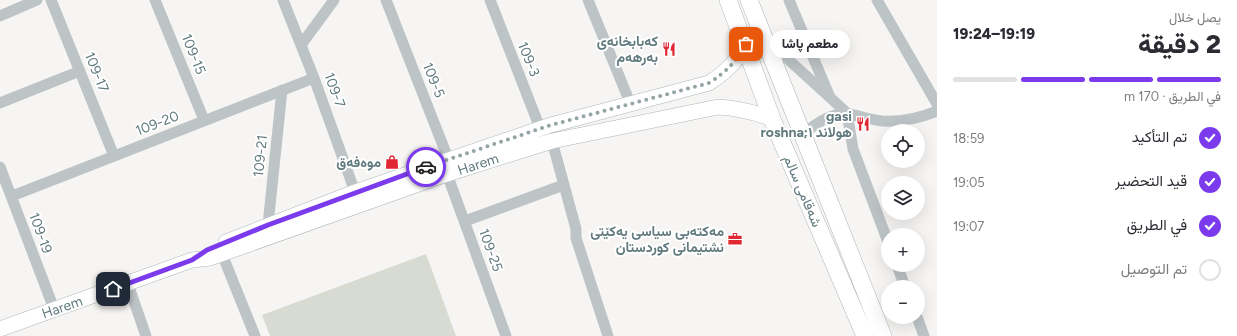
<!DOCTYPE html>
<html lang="ar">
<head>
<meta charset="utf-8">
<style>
	body { margin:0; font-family:Figtree,Vazirmatn,sans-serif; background:#f2f2f3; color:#2b2b33; direction:rtl; height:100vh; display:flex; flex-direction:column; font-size:15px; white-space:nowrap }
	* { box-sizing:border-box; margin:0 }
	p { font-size:13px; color:#7c7c81 }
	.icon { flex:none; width:22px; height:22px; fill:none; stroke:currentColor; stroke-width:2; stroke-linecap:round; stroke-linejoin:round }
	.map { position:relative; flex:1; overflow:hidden; direction:ltr }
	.drawer { display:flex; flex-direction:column; background:#fff; width:300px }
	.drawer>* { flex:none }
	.tools { position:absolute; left:881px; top:124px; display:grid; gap:8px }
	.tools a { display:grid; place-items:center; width:44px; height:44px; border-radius:50%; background:#fff; box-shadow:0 4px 16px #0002; font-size:20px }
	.pin { position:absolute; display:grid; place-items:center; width:34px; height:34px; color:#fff; margin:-17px; border-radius:8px; box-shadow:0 2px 6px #0006 }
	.courier { position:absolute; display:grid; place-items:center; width:40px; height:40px; margin:-20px; border:3px solid #7c3aed; border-radius:50%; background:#fff; color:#222; box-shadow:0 1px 5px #0007 }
	.bubble { position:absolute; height:28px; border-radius:14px; background:#fff; box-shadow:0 4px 16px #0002; font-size:13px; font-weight:800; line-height:28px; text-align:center; direction:rtl }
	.summary em { font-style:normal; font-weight:800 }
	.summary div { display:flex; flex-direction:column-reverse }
	.summary { display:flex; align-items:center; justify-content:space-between; height:68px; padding:0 16px }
	h1 { font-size:26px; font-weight:800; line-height:30px }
	.bar { display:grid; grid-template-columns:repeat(4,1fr); gap:6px 4px; align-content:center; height:48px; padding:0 16px }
	.bar i { height:5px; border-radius:3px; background:#e1e1e2 }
	.bar .on { background:#7c3aed }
	.bar p { grid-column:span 4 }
	ol { padding:0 16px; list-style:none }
	li { display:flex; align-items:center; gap:12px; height:44px }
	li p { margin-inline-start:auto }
	li .icon { padding:4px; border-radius:50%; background:#7c3aed; color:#fff; stroke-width:4 }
	li:last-child { color:#7c7c81 }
	li i { width:22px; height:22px; border:2px solid #e1e1e2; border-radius:50% }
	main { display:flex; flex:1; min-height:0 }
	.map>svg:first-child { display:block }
</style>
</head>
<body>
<main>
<section class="drawer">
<div class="summary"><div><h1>2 دقيقة</h1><p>يصل خلال</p></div><em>19:19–19:24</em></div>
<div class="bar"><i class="on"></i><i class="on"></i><i class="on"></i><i></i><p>في الطريق · 170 m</p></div>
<ol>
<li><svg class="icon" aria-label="check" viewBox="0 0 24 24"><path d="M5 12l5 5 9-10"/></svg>تم التأكيد<p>18:59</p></li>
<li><svg class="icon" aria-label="check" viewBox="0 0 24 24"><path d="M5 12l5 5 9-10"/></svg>قيد التحضير<p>19:05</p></li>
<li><svg class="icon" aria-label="check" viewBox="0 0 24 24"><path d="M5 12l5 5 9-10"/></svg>في الطريق<p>19:07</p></li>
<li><i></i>تم التوصيل</li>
</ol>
</section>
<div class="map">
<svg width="937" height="336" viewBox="0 0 937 336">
	<rect width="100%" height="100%" fill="#f6f5f3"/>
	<!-- pitch -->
	<path fill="#d8dbd2" d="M426,254L456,336H270L262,315Z"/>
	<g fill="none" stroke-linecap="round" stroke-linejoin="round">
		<defs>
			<path id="secondary" d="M226,242L355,192L551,125L709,83C726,72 736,62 746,45
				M0,329L192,260L210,258L447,174L552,141L718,107C738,108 754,112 772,119"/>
			<path id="primary" d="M728,0L772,119L865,336
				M749,0L883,336"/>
		</defs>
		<!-- secondary casing -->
		<use href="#secondary" stroke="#adb7b9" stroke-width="16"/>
		<!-- primary casing -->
		<use href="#primary" stroke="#aeb7b8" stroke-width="18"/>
		<!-- street -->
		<path stroke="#bdc4c6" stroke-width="11" d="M51,0L114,156
			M155,0L204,120
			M283,0L314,78L355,192
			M386,0L451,166
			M490,0L540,128
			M588,0L631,105
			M789,0L829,95
			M877,0L937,104
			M0,16L37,0
			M768,41L847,113L853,149L888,242
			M301,45L334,0
			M0,103L80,71
			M802,135C814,125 833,111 849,114C860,116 871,120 882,121C901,122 920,118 937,111
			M552,141L576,229V238L608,336
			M0,167L54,309
			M447,174L506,336
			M12,196L314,78
			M465,221L558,187
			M268,225L282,90
			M222,254L255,336
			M897,265L905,287
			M128,284L146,336
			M917,317L924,336"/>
		<!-- secondary -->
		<use href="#secondary" stroke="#fff" stroke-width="15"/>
		<!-- primary -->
		<use href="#primary" stroke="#fff" stroke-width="17"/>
	</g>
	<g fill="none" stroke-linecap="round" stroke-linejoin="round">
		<!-- done -->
		<path stroke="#95a5a7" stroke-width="4" stroke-dasharray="0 7.2" d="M426,167L551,125L709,83C726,72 736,62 746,44"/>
		<!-- route -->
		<path stroke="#7c3aed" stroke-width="5" d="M113,289L192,260L207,250L268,225L426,167"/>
	</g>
	<!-- icons -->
	<defs>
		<symbol id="restaurant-bare" viewBox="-9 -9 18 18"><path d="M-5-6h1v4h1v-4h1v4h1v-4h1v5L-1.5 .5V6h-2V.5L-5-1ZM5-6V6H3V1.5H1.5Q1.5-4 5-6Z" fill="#e12832" stroke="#fff" stroke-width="2.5" paint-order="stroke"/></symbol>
		<symbol id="shop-bare" viewBox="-9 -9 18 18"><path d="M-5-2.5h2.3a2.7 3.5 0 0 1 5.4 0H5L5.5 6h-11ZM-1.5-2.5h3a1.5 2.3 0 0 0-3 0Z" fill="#e12832" stroke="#fff" stroke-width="2.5" paint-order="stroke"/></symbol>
		<symbol id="office-bare" viewBox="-9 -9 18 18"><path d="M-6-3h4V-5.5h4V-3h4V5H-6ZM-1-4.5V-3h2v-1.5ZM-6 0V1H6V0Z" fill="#e12832" stroke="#fff" stroke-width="2.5" paint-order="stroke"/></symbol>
	</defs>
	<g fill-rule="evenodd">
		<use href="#restaurant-bare" x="659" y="39" width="20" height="20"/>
		<use href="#restaurant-bare" x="853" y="114" width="20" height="20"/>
		<use href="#shop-bare" x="382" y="152" width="20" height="20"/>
		<use href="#office-bare" x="725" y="229" width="20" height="20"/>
	</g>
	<g text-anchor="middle" stroke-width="4" stroke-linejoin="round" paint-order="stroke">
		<!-- poi labels -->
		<g font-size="14" font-weight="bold" fill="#617a7e" stroke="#fff" text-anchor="end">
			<text x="658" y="46">کەبابخانەی<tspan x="658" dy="16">بەرهەم</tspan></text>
			<text x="852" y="121">gasi<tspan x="852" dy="16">roshna;ھولاند ١</tspan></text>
			<text x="381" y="167">موەفەق</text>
			<text x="724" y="236">مەکتەبی سیاسی یەکێتی<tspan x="724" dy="16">نشتیمانی کوردستان</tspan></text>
		</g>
		<!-- street labels -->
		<g font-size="14" fill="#617a7e" stroke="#fff">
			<text transform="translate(194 54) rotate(68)" y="5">109-15</text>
			<text transform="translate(529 59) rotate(68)" y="5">109-3</text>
			<text transform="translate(97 72) rotate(68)" y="5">109-17</text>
			<text transform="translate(434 80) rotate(68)" y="5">109-5</text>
			<text transform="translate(335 90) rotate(70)" y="5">109-7</text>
			<text transform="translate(157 123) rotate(-21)" y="5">109-20</text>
			<text transform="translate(260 156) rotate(-84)" y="5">109-21</text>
			<text transform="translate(478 164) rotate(-18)" y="5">Harem</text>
			<text transform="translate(803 191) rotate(67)" y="5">شەقامی سالم</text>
			<text transform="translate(41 233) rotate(70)" y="5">109-19</text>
			<text transform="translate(491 250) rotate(70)" y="5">109-25</text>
			<text transform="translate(62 307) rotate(-19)" y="5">Harem</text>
		</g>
	</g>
</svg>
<div class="tools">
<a><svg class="icon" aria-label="locate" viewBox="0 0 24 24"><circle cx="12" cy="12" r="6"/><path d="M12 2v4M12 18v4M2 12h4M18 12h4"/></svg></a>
<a><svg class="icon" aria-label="layers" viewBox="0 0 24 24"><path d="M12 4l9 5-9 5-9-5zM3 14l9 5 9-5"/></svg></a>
<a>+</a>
<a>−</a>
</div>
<div class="pin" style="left:746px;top:44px;background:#ea580c"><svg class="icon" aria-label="bag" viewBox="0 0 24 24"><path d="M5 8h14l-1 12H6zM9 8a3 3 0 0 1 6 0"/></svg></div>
<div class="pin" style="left:113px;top:289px;background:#1f2937"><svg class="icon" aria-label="home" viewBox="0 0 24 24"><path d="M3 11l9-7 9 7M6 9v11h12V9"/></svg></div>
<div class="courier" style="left:426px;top:167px"><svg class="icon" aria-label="car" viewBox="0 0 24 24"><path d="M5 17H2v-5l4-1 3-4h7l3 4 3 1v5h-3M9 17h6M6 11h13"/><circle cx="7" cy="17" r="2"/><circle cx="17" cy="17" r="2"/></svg></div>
<div class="bubble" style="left:770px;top:30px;width:80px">مطعم پاشا</div>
</div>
</main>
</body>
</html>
